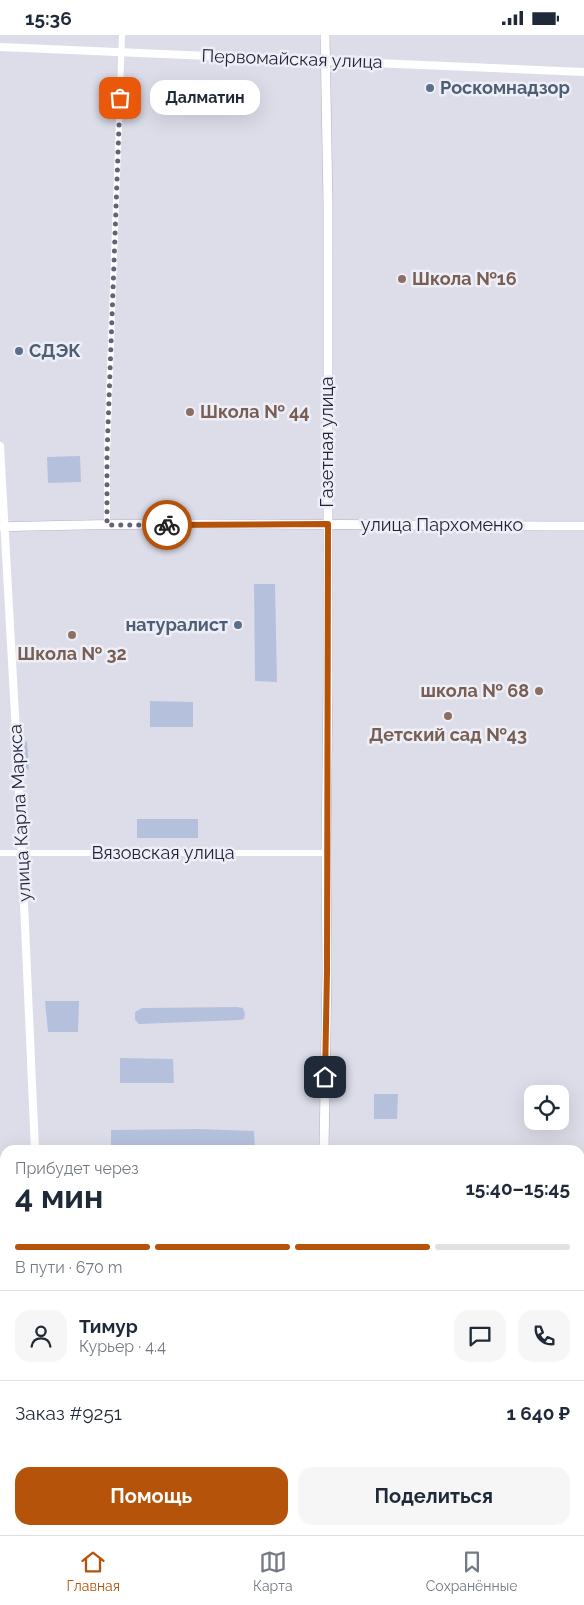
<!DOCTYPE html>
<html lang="ru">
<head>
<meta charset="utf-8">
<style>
	body { margin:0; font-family:Raleway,sans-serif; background:#f6f6f7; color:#1f2937; height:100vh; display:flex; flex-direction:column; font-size:19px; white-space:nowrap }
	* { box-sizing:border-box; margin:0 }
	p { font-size:16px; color:#747a83 }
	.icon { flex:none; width:28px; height:28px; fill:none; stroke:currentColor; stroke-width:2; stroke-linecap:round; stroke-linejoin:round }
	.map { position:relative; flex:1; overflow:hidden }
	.sheet { position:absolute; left:0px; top:1110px; width:585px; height:390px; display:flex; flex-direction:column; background:#fff; border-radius:15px 15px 0 0; box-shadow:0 5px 20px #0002 }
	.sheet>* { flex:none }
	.buttons { position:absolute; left:524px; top:1050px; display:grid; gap:10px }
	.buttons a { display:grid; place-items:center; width:45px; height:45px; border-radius:10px; background:#fff; box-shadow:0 5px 20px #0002; font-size:25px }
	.pin { position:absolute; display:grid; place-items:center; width:42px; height:42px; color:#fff; margin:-21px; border-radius:10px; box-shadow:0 2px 8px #0006 }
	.courier { position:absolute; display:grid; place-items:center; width:50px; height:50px; margin:-25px; border:4px solid #b45309; border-radius:50%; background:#fff; color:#222; box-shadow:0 1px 6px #0007 }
	.bubble { position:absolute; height:35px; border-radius:15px; background:#fff; box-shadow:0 5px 20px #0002; font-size:16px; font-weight:700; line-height:35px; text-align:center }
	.overview em { font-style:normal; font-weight:700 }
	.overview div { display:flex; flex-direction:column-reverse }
	.overview { display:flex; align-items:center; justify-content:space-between; height:85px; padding:0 15px }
	h1 { font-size:32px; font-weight:700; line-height:38px }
	.bar { display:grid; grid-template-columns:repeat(4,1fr); gap:8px 5px; align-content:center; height:60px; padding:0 15px }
	.bar i { height:6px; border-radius:4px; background:#e0e1e3 }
	.bar .selected { background:#b45309 }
	.bar p { grid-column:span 4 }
	.line { display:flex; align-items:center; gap:12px; padding:0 15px; border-top:1px solid #e0e1e3 }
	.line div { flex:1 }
	.round { display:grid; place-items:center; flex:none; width:52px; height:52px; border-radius:15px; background:#f6f6f7 }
	.action { display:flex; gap:10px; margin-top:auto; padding:10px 15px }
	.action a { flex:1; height:58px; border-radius:15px; background:#b45309; color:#fff; font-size:20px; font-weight:700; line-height:58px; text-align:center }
	.action a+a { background:#f6f6f7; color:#1f2937 }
	.status { display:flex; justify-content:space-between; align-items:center; height:35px; padding:0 25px; background:#fff; direction:ltr }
	.status svg { height:14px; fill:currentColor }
	.menu { display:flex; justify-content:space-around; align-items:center; height:70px; border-top:1px solid #e0e1e3; background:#fff; font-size:14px; color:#747a83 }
	.menu a { display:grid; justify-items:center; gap:2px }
	.menu .selected { color:#b45309 }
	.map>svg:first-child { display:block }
</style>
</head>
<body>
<div class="status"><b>15:36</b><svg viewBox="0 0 49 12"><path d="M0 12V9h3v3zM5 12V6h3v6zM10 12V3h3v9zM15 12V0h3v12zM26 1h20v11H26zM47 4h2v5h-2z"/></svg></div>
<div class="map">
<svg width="584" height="1500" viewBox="0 0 584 1500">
	<rect width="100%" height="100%" fill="#ddddea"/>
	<!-- green -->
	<path fill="#b5c1dc" d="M80,421L81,447L48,448L47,422Z
		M254,549H275L277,647L255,646Z
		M150,666L193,667V692H150Z
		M27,706L29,735L24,732V708Z
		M137,784H198V803H137Z
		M45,966H79L78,997H48Z
		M237,972L243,973L245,979L244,984L240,985L139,989L135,985V977L142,973Z
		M120,1023L173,1024L174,1048H120Z
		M374,1059H398L397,1084H374Z
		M199,1094L254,1096L255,1115H111V1095Z
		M580,1170L584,1173V1461H580Z"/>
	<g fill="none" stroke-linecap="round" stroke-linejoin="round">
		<defs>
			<path id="secondary" d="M0,492C195,486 389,491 584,491
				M324,1115L327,936L326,818L328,652V169L325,0
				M580,1133H584
				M0,1139L5,1138
				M580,1149H584
				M0,1156L5,1155"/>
		</defs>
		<!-- secondary casing -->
		<use href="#secondary" stroke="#b2b0ca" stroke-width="10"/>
		<!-- minor -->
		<path stroke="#fff" stroke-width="6" d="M107,490V419L122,0
			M0,818H326
			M58,1495V1500
			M321,1500V1495"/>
		<!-- tertiary -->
		<path stroke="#fff" stroke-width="8" d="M0,12L584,37
			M0,411L18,734L35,1115
			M580,1485H584
			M0,1492H5"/>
		<!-- secondary -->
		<use href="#secondary" stroke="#fff" stroke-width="9"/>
		<!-- tram -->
		<path stroke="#5d5875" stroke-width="1" d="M580,1140H584
			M0,1150H5"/>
	</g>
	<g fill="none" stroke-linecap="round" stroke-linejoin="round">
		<!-- done -->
		<path stroke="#646277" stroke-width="5" stroke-dasharray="0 9" d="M120,63L107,419V490H167"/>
		<!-- route -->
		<path stroke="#b45309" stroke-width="6" d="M167,490L328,489L327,936L325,1042"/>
	</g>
	<!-- markers -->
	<g fill="#5c6f8a" stroke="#edeef6" stroke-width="2">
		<circle cx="430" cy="53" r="5"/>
		<circle cx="19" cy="316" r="5"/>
		<circle cx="238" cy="590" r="5"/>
	</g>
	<g fill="#8d6e63" stroke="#edeef6" stroke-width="2">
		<circle cx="402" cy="244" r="5"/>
		<circle cx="190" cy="377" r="5"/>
		<circle cx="72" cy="600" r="5"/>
		<circle cx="539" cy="656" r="5"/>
		<circle cx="448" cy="681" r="5"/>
	</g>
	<g text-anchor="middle" stroke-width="5" stroke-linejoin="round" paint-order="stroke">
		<!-- street labels -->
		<g font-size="18" fill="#231f39" stroke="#edeef6">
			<text transform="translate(292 24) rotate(2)" y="6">Первомайская улица</text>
			<text transform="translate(327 407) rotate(-90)" y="6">Газетная улица</text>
			<text x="442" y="496">улица Пархоменко</text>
			<text transform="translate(20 778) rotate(-93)" y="6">улица Карла Маркса</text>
			<text x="163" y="824">Вязовская улица</text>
		</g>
		<!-- service labels -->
		<g font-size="18" font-weight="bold" fill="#4e5e75" stroke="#edeef6" text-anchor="start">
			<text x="440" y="59">Роскомнадзор</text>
			<text x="29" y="322">СДЭК</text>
			<text x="228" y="596" text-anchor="end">натуралист</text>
		</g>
		<!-- education labels -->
		<g font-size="18" font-weight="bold" fill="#785e54" stroke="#edeef6" text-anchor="start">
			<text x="412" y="250">Школа №16</text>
			<text x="200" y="383">Школа № 44</text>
			<text x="72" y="625" text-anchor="middle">Школа № 32</text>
			<text x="529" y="662" text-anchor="end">школа № 68</text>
			<text x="448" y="706" text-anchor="middle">Детский сад №43</text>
		</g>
	</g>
</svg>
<div class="buttons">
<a><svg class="icon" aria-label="locate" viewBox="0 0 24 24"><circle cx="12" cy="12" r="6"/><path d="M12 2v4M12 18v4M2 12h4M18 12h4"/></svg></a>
</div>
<div class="pin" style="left:120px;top:63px;background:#ea580c"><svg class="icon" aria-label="bag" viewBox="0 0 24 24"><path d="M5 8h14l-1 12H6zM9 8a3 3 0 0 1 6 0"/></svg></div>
<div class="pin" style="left:325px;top:1042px;background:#1f2937"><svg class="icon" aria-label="home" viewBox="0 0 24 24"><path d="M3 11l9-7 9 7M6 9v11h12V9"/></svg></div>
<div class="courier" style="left:167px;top:490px"><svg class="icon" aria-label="bike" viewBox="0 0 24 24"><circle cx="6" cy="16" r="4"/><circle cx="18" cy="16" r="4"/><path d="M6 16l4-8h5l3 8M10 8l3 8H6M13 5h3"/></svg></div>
<div class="bubble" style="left:150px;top:45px;width:110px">Далматин</div>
<section class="sheet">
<div class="overview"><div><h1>4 мин</h1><p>Прибудет через</p></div><em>15:40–15:45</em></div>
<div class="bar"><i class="selected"></i><i class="selected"></i><i class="selected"></i><i></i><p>В пути · 670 m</p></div>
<div class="line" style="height:90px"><a class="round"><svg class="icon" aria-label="person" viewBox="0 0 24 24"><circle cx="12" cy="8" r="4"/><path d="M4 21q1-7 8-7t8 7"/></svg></a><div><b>Тимур</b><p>Курьер · 4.4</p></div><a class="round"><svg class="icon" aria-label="chat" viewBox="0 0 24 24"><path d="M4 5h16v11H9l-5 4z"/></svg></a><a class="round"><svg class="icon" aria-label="phone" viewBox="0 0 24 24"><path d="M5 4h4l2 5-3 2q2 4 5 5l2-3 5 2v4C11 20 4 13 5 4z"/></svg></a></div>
<div class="line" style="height:65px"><div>Заказ #9251</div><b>1 640 ₽</b></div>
<div class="action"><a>Помощь</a><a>Поделиться</a></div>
</section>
</div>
<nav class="menu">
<a class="selected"><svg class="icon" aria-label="home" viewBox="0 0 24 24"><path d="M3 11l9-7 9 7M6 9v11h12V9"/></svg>Главная</a>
<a><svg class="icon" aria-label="map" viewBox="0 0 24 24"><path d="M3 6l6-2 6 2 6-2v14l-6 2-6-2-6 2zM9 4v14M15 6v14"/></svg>Карта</a>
<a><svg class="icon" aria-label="saved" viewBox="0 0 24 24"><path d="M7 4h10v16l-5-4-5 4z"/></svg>Сохранённые</a>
</nav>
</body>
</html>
